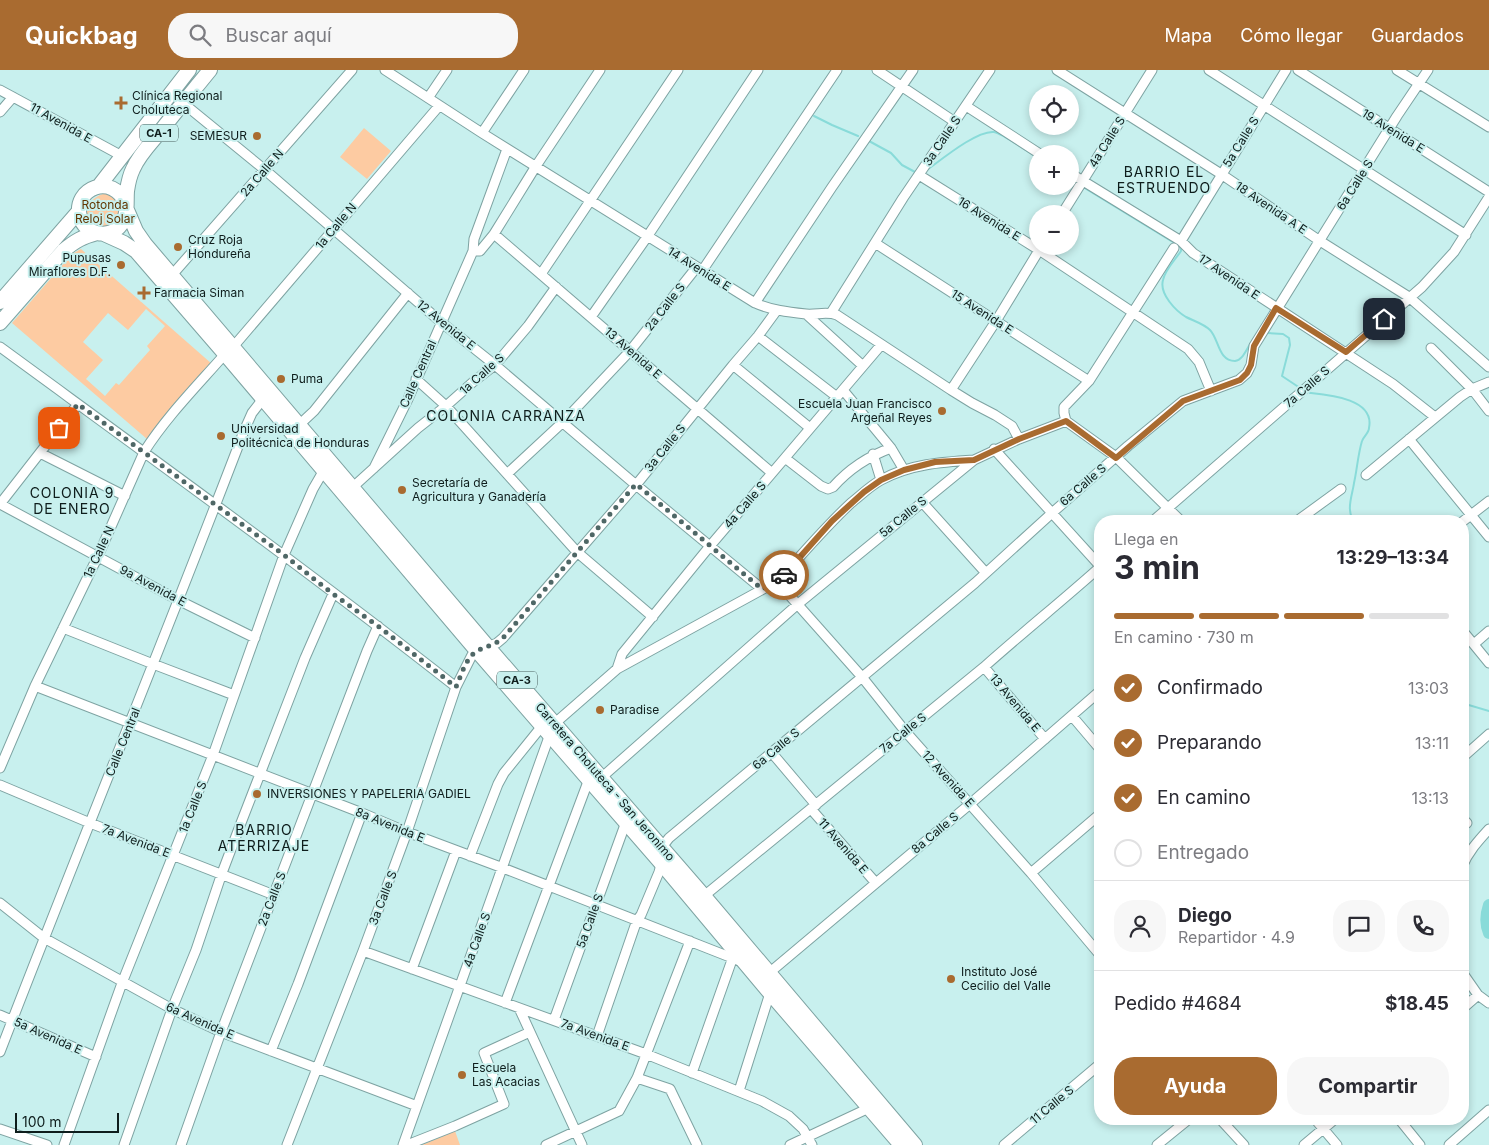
<!DOCTYPE html>
<html lang="es">
<head>
<meta charset="utf-8">
<style>
	body { margin:0; font-family:Inter,sans-serif; background:#f7f7f7; color:#2b2b33; height:100vh; display:flex; flex-direction:column; font-size:19px; white-space:nowrap }
	* { box-sizing:border-box; margin:0 }
	p { font-size:16px; color:#7c7c81 }
	.icon { flex:none; width:28px; height:28px; fill:none; stroke:currentColor; stroke-width:2; stroke-linecap:round; stroke-linejoin:round }
	.map { position:relative; flex:1; overflow:hidden }
	.details { position:absolute; left:1094px; top:445px; width:375px; height:610px; display:flex; flex-direction:column; background:#fff; border-radius:20px; box-shadow:0 2px 8px #0003 }
	.details>* { flex:none }
	.buttons { position:absolute; left:1029px; top:15px; display:grid; gap:10px }
	.buttons a { display:grid; place-items:center; width:50px; height:50px; border-radius:50%; background:#fff; box-shadow:0 2px 8px #0003; font-size:25px }
	.scale { position:absolute; left:15px; bottom:12px; width:104px; box-sizing:border-box; padding-left:5px; border:2px solid #0e1d1c; border-top:0; font-size:14px; line-height:18px; white-space:nowrap; color:#0e1d1c; -webkit-text-stroke:4px #c8f0ee; paint-order:stroke }
	.pin { position:absolute; display:grid; place-items:center; width:42px; height:42px; color:#fff; margin:-21px; border-radius:10px; box-shadow:0 2px 8px #0006 }
	.courier { position:absolute; display:grid; place-items:center; width:50px; height:50px; margin:-25px; border:4px solid #a96b30; border-radius:50%; background:#fff; color:#222; box-shadow:0 1px 6px #0007 }
	.head em { font-style:normal; font-weight:700 }
	.head div { display:flex; flex-direction:column-reverse }
	.head { display:flex; align-items:center; justify-content:space-between; height:85px; padding:0 20px }
	h1 { font-size:32px; font-weight:700; line-height:38px }
	.bar { display:grid; grid-template-columns:repeat(4,1fr); gap:8px 5px; align-content:center; height:60px; padding:0 20px }
	.bar i { height:6px; border-radius:4px; background:#e1e1e2 }
	.bar .on { background:#a96b30 }
	.bar p { grid-column:span 4 }
	.line { display:flex; align-items:center; gap:12px; padding:0 20px; border-top:1px solid #e1e1e2 }
	.line div { flex:1 }
	.round { display:grid; place-items:center; flex:none; width:52px; height:52px; border-radius:20px; background:#f7f7f7 }
	ol { padding:0 20px; list-style:none }
	li { display:flex; align-items:center; gap:15px; height:55px }
	li p { margin-inline-start:auto }
	li .icon { padding:5px; border-radius:50%; background:#a96b30; color:#fff; stroke-width:4 }
	li:last-child { color:#7c7c81 }
	li i { width:28px; height:28px; border:2px solid #e1e1e2; border-radius:50% }
	.button { display:flex; gap:10px; margin-top:auto; padding:10px 20px }
	.button a { flex:1; height:58px; border-radius:20px; background:#a96b30; color:#fff; font-size:20px; font-weight:700; line-height:58px; text-align:center }
	.button a+a { background:#f7f7f7; color:#2b2b33 }
	header { display:flex; align-items:center; gap:30px; box-sizing:border-box; height:70px; padding:0 25px; background:#a96b30; color:#fff }
	header strong { font-size:24px }
	nav { display:flex; gap:28px; margin-inline-start:auto; font-size:18px }
	.search { width:350px; height:45px; background:#f7f7f7; display:flex; align-items:center; gap:12px; box-sizing:border-box; padding:0 18px; border-radius:20px; color:#7c7c81; font-size:19px }
	.map>svg:first-child { display:block }
</style>
</head>
<body>
<header>
<strong>Quickbag</strong>
<div class="search"><svg class="icon" aria-label="search" viewBox="0 0 24 24"><circle cx="10" cy="10" r="6"/><path d="M15 15l6 6"/></svg>Buscar aquí</div>
<nav><a>Mapa</a><a>Cómo llegar</a><a>Guardados</a></nav>
</header>
<div class="map">
<svg width="1489" height="1075" viewBox="0 0 1489 1075">
	<rect width="100%" height="100%" fill="#c8f0ee"/>
	<!-- green -->
	<path fill="#fdcba2" fill-rule="evenodd" d="M364,58L391,81L367,109L340,87Z
		M103,124H109L119,131L122,148L104,160C100,158 93,155 90,152C79,141 92,127 103,124Z
		M81,179L212,294L147,369L12,253L72,184ZM146,239L165,256L147,276L150,280L119,315L116,313L105,326L86,309L103,290L83,272L108,243L128,260Z
		M455,1061L460,1075H422Z"/>
	<g fill="none" stroke-linecap="round" stroke-linejoin="round">
		<!-- stream -->
		<path stroke="#89dbd9" stroke-width="2" d="M814,46L832,55L858,66
			M869,71L891,83L902,95L915,102
			M927,100C941,90 977,60 994,62C1004,64 1028,82 1038,88
			M1070,109L1077,113
			M1083,117L1181,177V181C1175,190 1165,200 1163,210C1159,224 1176,241 1186,247C1194,251 1204,254 1210,260C1219,269 1218,291 1235,291C1244,290 1247,276 1254,269
			M1267,263L1283,264L1289,268L1290,275L1282,306L1300,318
			M1310,323C1330,325 1375,329 1369,358C1369,363 1363,367 1362,371C1358,384 1357,400 1354,413C1353,421 1349,432 1350,440C1350,444 1352,448 1353,451
			M1462,633L1489,641"/>
		<!-- river -->
		<path stroke="#89dbd9" stroke-width="12" d="M1489,835C1486,844 1485,854 1489,863"/>
		<defs>
			<path id="minor" d="M385,0L482,63L755,233C771,240 788,242 806,244C817,245 827,241 837,245L951,320L972,333L995,345L1012,356L1019,369
				M877,0L955,52
				M1057,0L1221,104L1320,171L1409,227L1489,297
				M1209,0L1466,165
				M1298,0L1489,122
				M1397,0L1489,57
				M0,20L122,86
				M428,28L447,0
				M183,33L265,100L441,252L495,295L636,415L762,519
				M966,36L1040,84
				M0,42L13,27
				M482,63L524,0
				M1070,103L1181,171L1193,183L1393,314L1435,347
				M919,105L1039,180L1188,279L1199,292L1211,321
				M1062,144L1152,0
				M494,164L772,403
				M1181,171L1286,0
				M875,173L1089,311
				M473,181H480L494,164L536,96L600,0
				M702,201L837,0
				M541,204L678,0
				M172,205L352,0
				M755,233L832,117L913,0
				M831,243L903,128L990,0
				M806,244L863,296
				M591,247L647,167L758,0
				M758,266L837,327
				M0,277C153,389 307,500 456,617
				M233,277L439,36
				M1431,278L1472,319L1489,341
				M733,295L810,358
				M416,309L446,336L577,482L653,547
				M843,320L891,378L904,400
				M951,320L996,251L1041,177
				M1066,351L1064,343V337L1089,311L1174,178
				M1066,351L1116,387L1181,451
				M299,355L314,341L408,223
				M1409,369L1489,467
				M994,379L1100,496
				M40,383L125,426
				M873,384L881,410
				M785,388L821,416L828,419L833,417C849,399 869,386 891,378
				M374,398L408,329L473,181L474,169L507,79
				M507,404L563,352L630,281L696,198
				M1366,405L1460,327L1472,319L1489,312
				M353,417L418,358L446,336L473,312L495,295L528,256L556,217
				M922,432L986,503
				M0,434L178,530L255,568
				M0,434L78,334
				M1153,451L1422,217L1454,182L1489,127
				M1297,451L1341,419
				M1462,452L1489,431
				M775,514C800,487 824,458 851,433C861,425 870,416 881,410C910,394 942,392 974,390
				M63,558L153,594L234,625
				M1462,560L1489,593
				M1474,574L1489,561
				M984,597L1045,669
				M617,599L765,518L775,514L783,518L862,607L905,661L1031,803L1100,885
				M35,616L362,743L407,762L503,798L740,891
				M1072,646L1100,679
				M554,654L617,599L622,584L710,476L881,275
				M772,683L816,735
				M1462,688L1489,664
				M0,698L35,616L98,486L144,382C167,346 197,316 225,284
				M601,708L798,534L974,390L1019,369L1066,351
				M0,715L90,753L274,825
				M811,739L875,812
				M1462,748L1467,753
				M662,777L669,768L975,513L1052,443L1128,376L1183,331L1239,310L1247,303L1251,295L1254,276L1397,46L1428,0
				M470,786L498,714L504,703L542,656
				M1462,797C1468,782 1478,771 1489,759
				M1031,803L1100,744
				M704,826L984,597C1022,563 1062,531 1100,497
				M0,833L44,868L172,939L221,962L417,1036
				M363,881L646,984L762,1031L789,1046L803,1059L812,1075
				M412,899L456,781
				M1462,902L1478,925L1489,933
				M769,903L970,734L1100,621
				M505,933L589,709
				M519,938L582,1075
				M1462,939L1478,925
				M0,945L96,987
				M554,950L626,752
				M597,966L637,850L641,845L659,802L662,791
				M271,981L298,914L362,743
				M0,982C80,774 165,568 244,361L252,343L266,325
				M692,1003L733,887
				M637,1008L670,1019L697,1075
				M739,1021L770,923
				M1220,1049L1244,1075
				M1315,1049L1337,1075
				M1399,1049L1420,1075
				M0,1059L47,1075
				M64,1075L122,913L213,685L284,485L313,419L324,400
				M124,1075L172,939L196,880L222,803L241,753L305,588L333,524
				M181,1075L221,962L367,581L378,556
				M287,1075L363,881L407,762L456,617L472,585L477,581L497,573L503,568L636,415L733,295L758,266L777,240
				M403,1075L550,664
				M407,1075L455,1056L504,1034L484,983L530,962
				M546,1075L619,1041L637,1008L690,871
				M790,1075L869,1038
				M1004,1075L1100,994
				M1157,1075L1189,1049
				M1304,1075L1335,1049
				M1449,1075L1489,1040"/>
			<path id="highway" d="M99,116L189,0
				M126,134C113,102 72,118 80,147C85,164 107,169 119,157C129,147 126,133 127,121C128,114 130,105 133,99C139,85 150,74 160,62C176,41 193,21 210,0
				M127,140L136,161L145,174L488,577L704,826L915,1075
				M104,164L124,173L136,181L225,284L477,581L661,793L770,923L901,1075
				M0,232L79,141
				M0,253L63,181C75,171 82,167 97,163"/>
		</defs>
		<!-- minor casing -->
		<use href="#minor" stroke="#7ea3a2" stroke-width="11"/>
		<!-- highway casing -->
		<use href="#highway" stroke="#7ea3a2" stroke-width="16"/>
		<!-- minor -->
		<use href="#minor" stroke="#fff" stroke-width="9"/>
		<!-- highway -->
		<use href="#highway" stroke="#fff" stroke-width="14"/>
	</g>
	<g fill="none" stroke-linecap="round" stroke-linejoin="round">
		<!-- done -->
		<path stroke="#4f6766" stroke-width="5" stroke-dasharray="0 9" d="M59,358L78,334L284,485L333,524L378,556L456,617C461,606 466,587 477,581C486,576 495,575 503,568L636,414L762,519L776,514L784,505"/>
		<!-- route -->
		<path stroke="#a96b30" stroke-width="6" d="M784,505L832,451L864,422L881,410L904,400L935,392L974,390L1019,369L1066,351L1116,388L1183,331L1240,310L1247,303L1251,295L1254,276L1276,238L1346,282L1384,249"/>
	</g>
	<!-- markers -->
	<g fill="#a96b30" stroke="#c8f0ee" stroke-width="2">
		<path d="M118.5 25.5h5v5h5v5h-5v5h-5v-5h-5v-5h5z"/>
		<circle cx="257" cy="66" r="5"/>
		<circle cx="178" cy="177" r="5"/>
		<circle cx="121" cy="195" r="5"/>
		<path d="M141.5 215.5h5v5h5v5h-5v5h-5v-5h-5v-5h5z"/>
		<circle cx="281" cy="309" r="5"/>
		<circle cx="942" cy="341" r="5"/>
		<circle cx="221" cy="366" r="5"/>
		<circle cx="402" cy="420" r="5"/>
		<circle cx="600" cy="640" r="5"/>
		<circle cx="257" cy="724" r="5"/>
		<circle cx="951" cy="909" r="5"/>
		<circle cx="462" cy="1005" r="5"/>
	</g>
	<g text-anchor="middle" stroke-width="4" stroke-linejoin="round" paint-order="stroke">
		<!-- shield labels -->
		<g fill="#c8f0ee" stroke="#465c5b" stroke-width="1">
			<rect x="140" y="54.5" width="38" height="17" rx="4"/>
			<rect x="497" y="601.5" width="40" height="17" rx="4"/>
		</g>
		<g font-size="11" font-weight="bold" fill="#0e1d1c">
			<text x="159" y="67">CA-1</text>
			<text x="517" y="614">CA-3</text>
		</g>
		<!-- poi labels -->
		<g font-size="12" fill="#0e1d1c" stroke="#c8f0ee" text-anchor="start">
			<text x="132" y="30">Clínica Regional<tspan x="132" dy="14">Choluteca</tspan></text>
			<text x="247" y="70" text-anchor="end">SEMESUR</text>
			<text x="188" y="174">Cruz Roja<tspan x="188" dy="14">Hondureña</tspan></text>
			<text x="111" y="192" text-anchor="end">Pupusas<tspan x="111" dy="14">Miraflores D.F.</tspan></text>
			<text x="154" y="227">Farmacia Siman</text>
			<text x="291" y="313">Puma</text>
			<text x="932" y="338" text-anchor="end">Escuela Juan Francisco<tspan x="932" dy="14">Argeñal Reyes</tspan></text>
			<text x="231" y="363">Universidad<tspan x="231" dy="14">Politécnica de Honduras</tspan></text>
			<text x="412" y="417">Secretaría de<tspan x="412" dy="14">Agricultura y Ganadería</tspan></text>
			<text x="610" y="644">Paradise</text>
			<text x="267" y="728">INVERSIONES Y PAPELERIA GADIEL</text>
			<text x="961" y="906">Instituto José<tspan x="961" dy="14">Cecilio del Valle</tspan></text>
			<text x="472" y="1002">Escuela<tspan x="472" dy="14">Las Acacias</tspan></text>
		</g>
		<!-- street labels -->
		<g font-size="12" fill="#0e1d1c" stroke="#c8f0ee">
			<text transform="translate(61 53) rotate(29)" y="4">11 Avenida E</text>
			<text transform="translate(1393 61) rotate(32)" y="4">19 Avenida E</text>
			<text transform="translate(942 71) rotate(-56)" y="4">3a Calle S</text>
			<text transform="translate(1107 72) rotate(-58)" y="4">4a Calle S</text>
			<text transform="translate(1241 72) rotate(-58)" y="4">5a Calle S</text>
			<text transform="translate(262 103) rotate(-49)" y="4">2a Calle N</text>
			<text transform="translate(1355 115) rotate(-58)" y="4">6a Calle S</text>
			<text transform="translate(1271 138) rotate(34)" y="4">18 Avenida A E</text>
			<text transform="translate(989 149) rotate(32)" y="4">16 Avenida E</text>
			<text transform="translate(336 156) rotate(-50)" y="4">1a Calle N</text>
			<text transform="translate(699 199) rotate(32)" y="4">14 Avenida E</text>
			<text transform="translate(1229 207) rotate(34)" y="4">17 Avenida E</text>
			<text transform="translate(665 237) rotate(-52)" y="4">2a Calle S</text>
			<text transform="translate(982 242) rotate(33)" y="4">15 Avenida E</text>
			<text transform="translate(446 255) rotate(39)" y="4">12 Avenida E</text>
			<text transform="translate(633 283) rotate(41)" y="4">13 Avenida E</text>
			<text transform="translate(418 304) rotate(-66)" y="4">Calle Central</text>
			<text transform="translate(482 304) rotate(-42)" y="4">1a Calle S</text>
			<text transform="translate(1307 317) rotate(-41)" y="4">7a Calle S</text>
			<text transform="translate(665 378) rotate(-51)" y="4">3a Calle S</text>
			<text transform="translate(1083 415) rotate(-41)" y="4">6a Calle S</text>
			<text transform="translate(745 435) rotate(-49)" y="4">4a Calle S</text>
			<text transform="translate(903 447) rotate(-39)" y="4">5a Calle S</text>
			<text transform="translate(99 482) rotate(-65)" y="4">1a Calle N</text>
			<text transform="translate(153 516) rotate(28)" y="4">9a Avenida E</text>
			<text transform="translate(1015 633) rotate(50)" y="4">13 Avenida E</text>
			<text transform="translate(903 663) rotate(-39)" y="4">7a Calle S</text>
			<text transform="translate(123 672) rotate(-68)" y="4">Calle Central</text>
			<text transform="translate(776 679) rotate(-40)" y="4">6a Calle S</text>
			<text transform="translate(948 709) rotate(48)" y="4">12 Avenida E</text>
			<text transform="translate(605 712) rotate(49)" y="4">Carretera Choluteca - San Jeronimo</text>
			<text transform="translate(193 737) rotate(-68)" y="4">1a Calle S</text>
			<text transform="translate(390 755) rotate(22)" y="4">8a Avenida E</text>
			<text transform="translate(935 763) rotate(-40)" y="4">8a Calle S</text>
			<text transform="translate(136 771) rotate(21)" y="4">7a Avenida E</text>
			<text transform="translate(843 776) rotate(49)" y="4">11 Avenida E</text>
			<text transform="translate(383 828) rotate(-69)" y="4">3a Calle S</text>
			<text transform="translate(272 829) rotate(-69)" y="4">2a Calle S</text>
			<text transform="translate(590 851) rotate(-70)" y="4">5a Calle S</text>
			<text transform="translate(477 870) rotate(-70)" y="4">4a Calle S</text>
			<text transform="translate(200 951) rotate(24)" y="4">6a Avenida E</text>
			<text transform="translate(595 965) rotate(20)" y="4">7a Avenida E</text>
			<text transform="translate(48 966) rotate(24)" y="4">5a Avenida E</text>
			<text transform="translate(1052 1035) rotate(-40)" y="4">11 Calle S</text>
		</g>
		<!-- park labels -->
		<g font-size="12" fill="#623500" stroke="#c8f0ee">
			<text x="105" y="139">Rotonda<tspan x="105" dy="14">Reloj Solar</tspan></text>
		</g>
		<!-- neighbourhood labels -->
		<g font-size="14" letter-spacing="1" fill="#0e1d1c" stroke="#c8f0ee">
			<text x="1164" y="107">BARRIO EL<tspan x="1164" dy="16">ESTRUENDO</tspan></text>
			<text x="506" y="351">COLONIA CARRANZA</text>
			<text x="72" y="428">COLONIA 9<tspan x="72" dy="16">DE ENERO</tspan></text>
			<text x="264" y="765">BARRIO<tspan x="264" dy="16">ATERRIZAJE</tspan></text>
		</g>
	</g>
</svg>
<div class="buttons">
<a><svg class="icon" aria-label="locate" viewBox="0 0 24 24"><circle cx="12" cy="12" r="6"/><path d="M12 2v4M12 18v4M2 12h4M18 12h4"/></svg></a>
<a>+</a>
<a>−</a>
</div>
<div class="scale">100 m</div>
<div class="pin" style="left:59px;top:358px;background:#ea580c"><svg class="icon" aria-label="bag" viewBox="0 0 24 24"><path d="M5 8h14l-1 12H6zM9 8a3 3 0 0 1 6 0"/></svg></div>
<div class="pin" style="left:1384px;top:249px;background:#1f2937"><svg class="icon" aria-label="home" viewBox="0 0 24 24"><path d="M3 11l9-7 9 7M6 9v11h12V9"/></svg></div>
<div class="courier" style="left:784px;top:505px"><svg class="icon" aria-label="car" viewBox="0 0 24 24"><path d="M5 17H2v-5l4-1 3-4h7l3 4 3 1v5h-3M9 17h6M6 11h13"/><circle cx="7" cy="17" r="2"/><circle cx="17" cy="17" r="2"/></svg></div>
<section class="details">
<div class="head"><div><h1>3 min</h1><p>Llega en</p></div><em>13:29–13:34</em></div>
<div class="bar"><i class="on"></i><i class="on"></i><i class="on"></i><i></i><p>En camino · 730 m</p></div>
<ol>
<li><svg class="icon" aria-label="check" viewBox="0 0 24 24"><path d="M5 12l5 5 9-10"/></svg>Confirmado<p>13:03</p></li>
<li><svg class="icon" aria-label="check" viewBox="0 0 24 24"><path d="M5 12l5 5 9-10"/></svg>Preparando<p>13:11</p></li>
<li><svg class="icon" aria-label="check" viewBox="0 0 24 24"><path d="M5 12l5 5 9-10"/></svg>En camino<p>13:13</p></li>
<li><i></i>Entregado</li>
</ol>
<div class="line" style="height:90px"><a class="round"><svg class="icon" aria-label="person" viewBox="0 0 24 24"><circle cx="12" cy="8" r="4"/><path d="M4 21q1-7 8-7t8 7"/></svg></a><div><b>Diego</b><p>Repartidor · 4.9</p></div><a class="round"><svg class="icon" aria-label="chat" viewBox="0 0 24 24"><path d="M4 5h16v11H9l-5 4z"/></svg></a><a class="round"><svg class="icon" aria-label="phone" viewBox="0 0 24 24"><path d="M5 4h4l2 5-3 2q2 4 5 5l2-3 5 2v4C11 20 4 13 5 4z"/></svg></a></div>
<div class="line" style="height:65px"><div>Pedido #4684</div><b>$18.45</b></div>
<div class="button"><a>Ayuda</a><a>Compartir</a></div>
</section>
</div>
</body>
</html>
